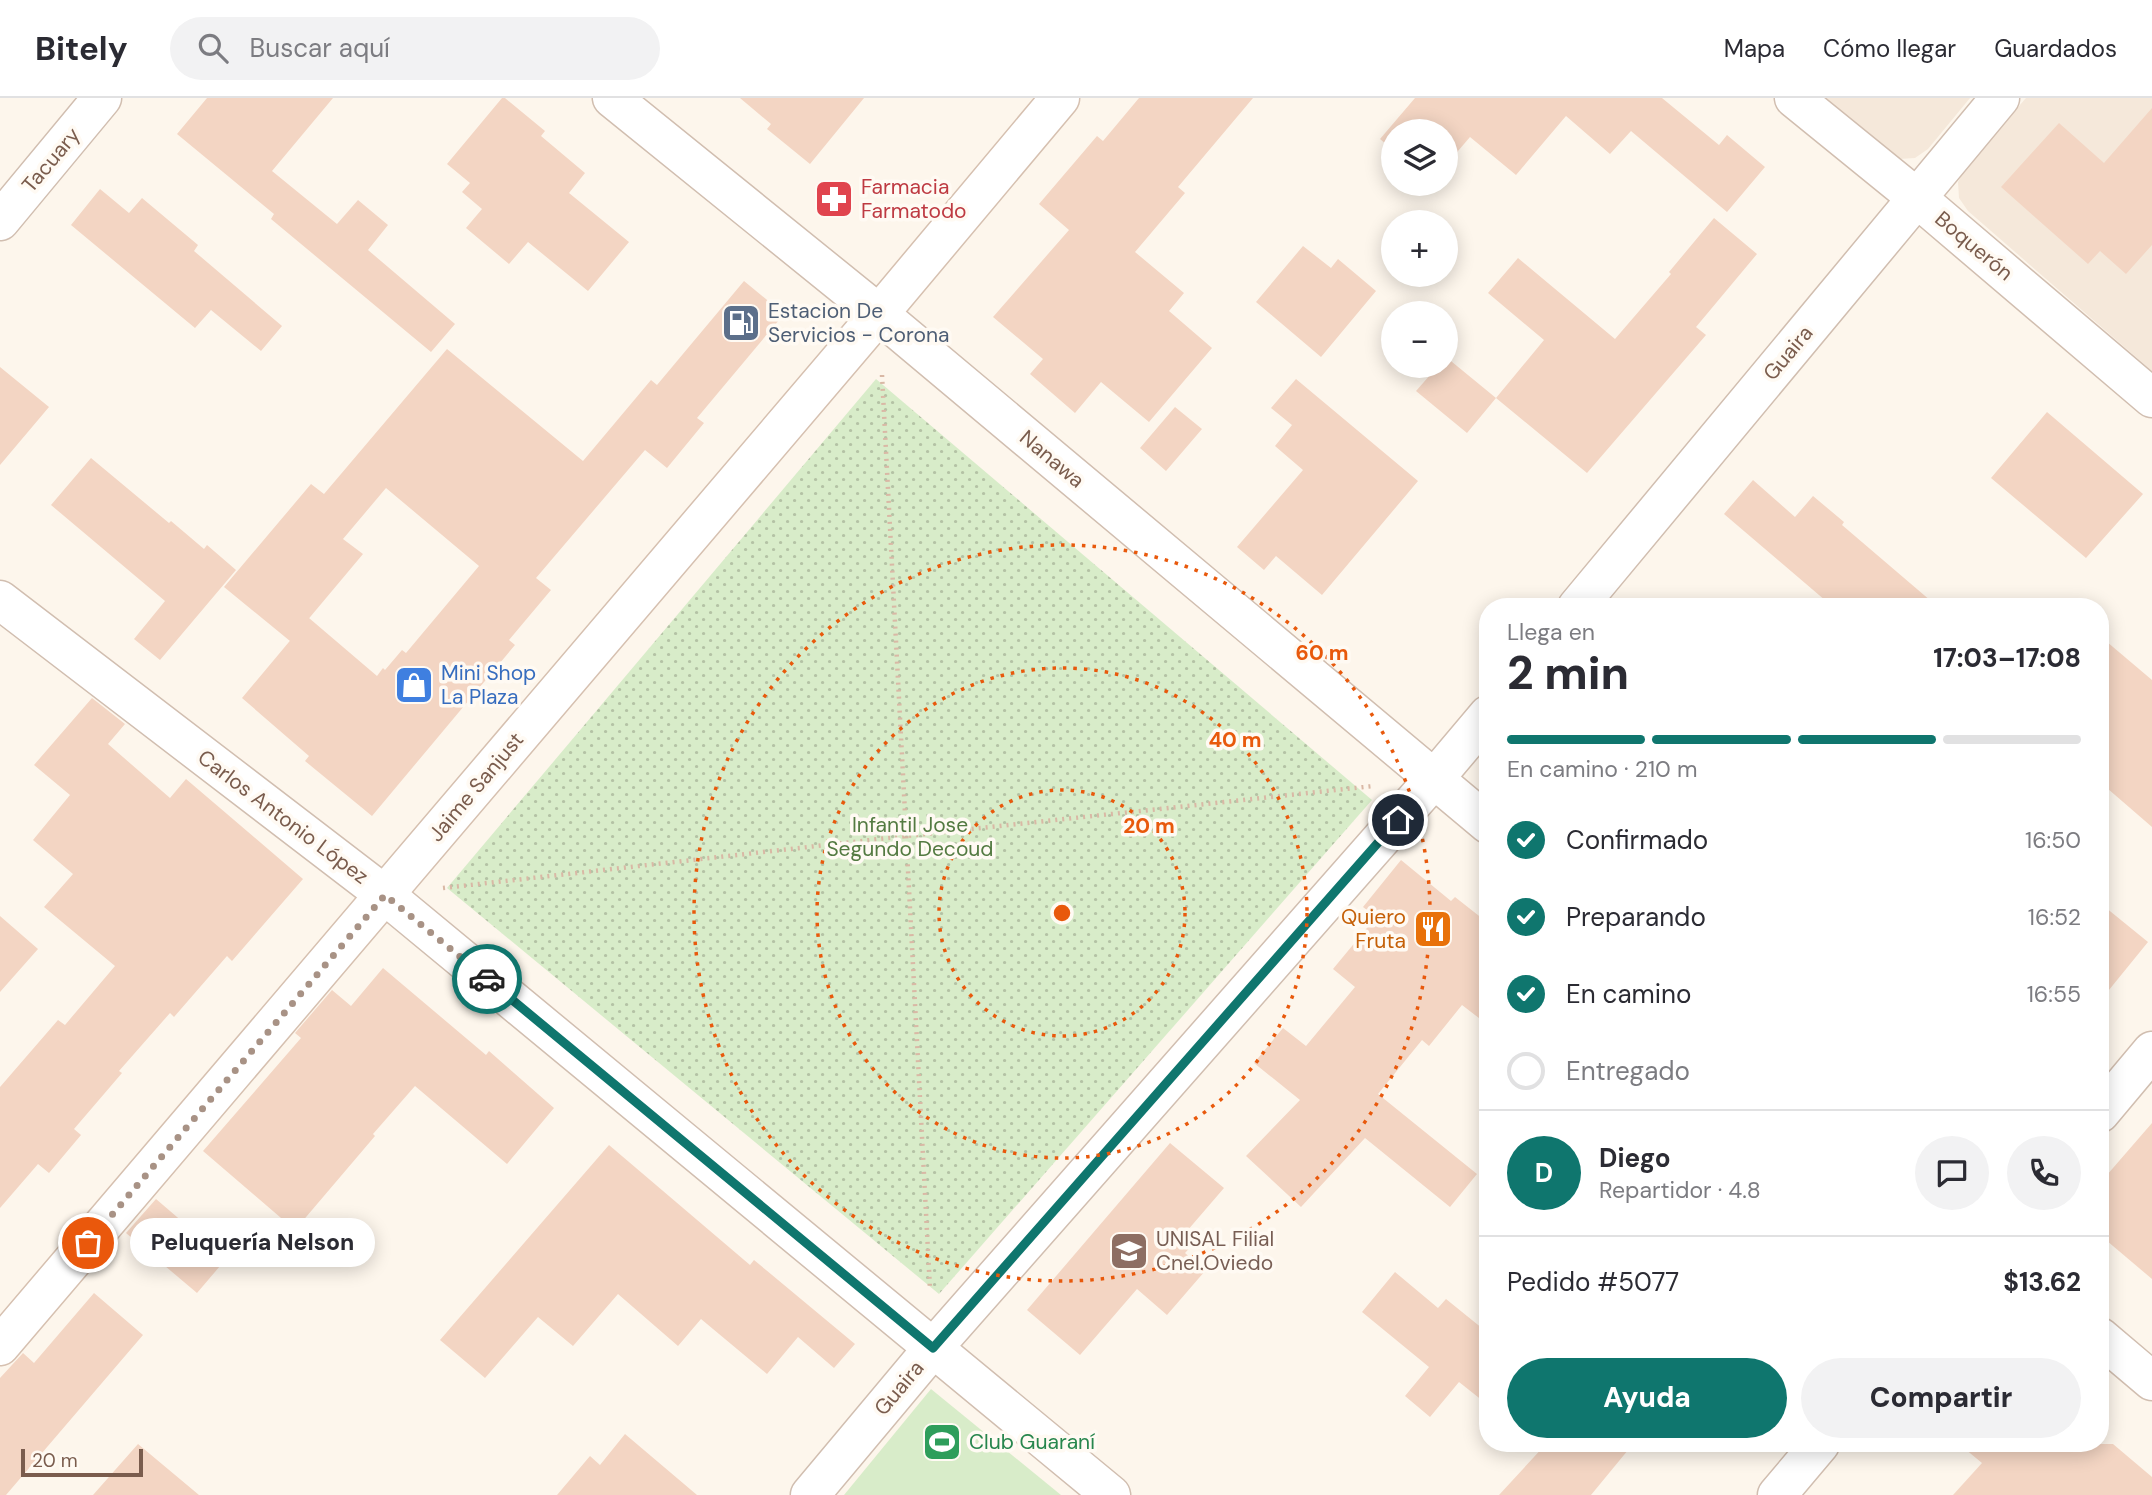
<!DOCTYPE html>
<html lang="es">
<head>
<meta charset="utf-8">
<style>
	body { margin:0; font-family:"DM Sans",sans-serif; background:#f2f2f3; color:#2b2b33; height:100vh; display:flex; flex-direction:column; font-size:26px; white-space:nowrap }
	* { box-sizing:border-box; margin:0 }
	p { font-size:23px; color:#7c7c81 }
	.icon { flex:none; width:38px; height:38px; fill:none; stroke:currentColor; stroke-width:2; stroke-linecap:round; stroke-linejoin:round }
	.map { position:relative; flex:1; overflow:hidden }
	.sheet { position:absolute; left:1479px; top:500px; width:630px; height:854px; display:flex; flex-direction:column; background:#fff; border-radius:28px; box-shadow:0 4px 18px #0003 }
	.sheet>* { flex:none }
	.tools { position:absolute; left:1381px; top:21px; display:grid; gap:14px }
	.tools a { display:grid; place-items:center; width:77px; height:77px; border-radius:50%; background:#fff; box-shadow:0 4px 18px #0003; font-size:35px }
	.scale { position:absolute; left:21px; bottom:18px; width:122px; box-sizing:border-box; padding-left:7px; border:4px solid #7a5c4d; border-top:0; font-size:19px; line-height:24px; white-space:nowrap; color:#7a5c4d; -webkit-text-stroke:5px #fffaf3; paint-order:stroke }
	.pin { position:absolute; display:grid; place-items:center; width:60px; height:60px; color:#fff; margin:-30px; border:4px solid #fff; border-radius:50%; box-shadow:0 2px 7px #0007 }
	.courier { position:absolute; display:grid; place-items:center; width:70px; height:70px; margin:-35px; border:5px solid #0f766e; border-radius:50%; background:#fff; color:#222; box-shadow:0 2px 9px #0007 }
	.bubble { position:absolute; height:49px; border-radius:24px; background:#fff; box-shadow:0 4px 18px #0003; font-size:23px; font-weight:800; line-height:49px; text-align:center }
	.head em { font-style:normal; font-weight:800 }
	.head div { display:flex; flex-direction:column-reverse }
	.head { display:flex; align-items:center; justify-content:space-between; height:119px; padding:0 28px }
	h1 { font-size:46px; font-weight:800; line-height:52px }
	.bar { display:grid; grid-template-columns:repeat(4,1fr); gap:10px 7px; align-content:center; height:84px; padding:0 28px }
	.bar i { height:9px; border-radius:5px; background:#e1e1e2 }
	.bar .active { background:#0f766e }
	.bar p { grid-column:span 4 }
	.line { display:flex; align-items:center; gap:18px; padding:0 28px; border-top:2px solid #e1e1e2 }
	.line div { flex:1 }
	.round { display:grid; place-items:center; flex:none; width:74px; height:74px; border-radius:37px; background:#f2f2f3 }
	ol { padding:0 28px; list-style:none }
	li { display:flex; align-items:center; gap:21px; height:77px }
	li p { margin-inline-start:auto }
	li .icon { padding:7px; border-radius:50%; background:#0f766e; color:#fff; stroke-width:4 }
	li:last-child { color:#7c7c81 }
	li i { width:38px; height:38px; border:4px solid #e1e1e2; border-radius:50% }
	.action { display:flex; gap:14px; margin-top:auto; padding:14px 28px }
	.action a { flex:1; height:80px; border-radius:42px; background:#0f766e; color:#fff; font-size:28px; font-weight:800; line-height:80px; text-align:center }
	.action a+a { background:#f2f2f3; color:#2b2b33 }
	header { display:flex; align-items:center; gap:42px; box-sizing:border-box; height:98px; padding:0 35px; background:#fff; border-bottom:2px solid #e1e1e2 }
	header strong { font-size:33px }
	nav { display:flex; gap:38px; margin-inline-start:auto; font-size:24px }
	.search { width:490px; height:63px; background:#f2f2f3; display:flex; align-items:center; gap:18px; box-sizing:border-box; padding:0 24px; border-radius:38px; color:#7c7c81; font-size:26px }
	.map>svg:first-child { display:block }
</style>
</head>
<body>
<header>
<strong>Bitely</strong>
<div class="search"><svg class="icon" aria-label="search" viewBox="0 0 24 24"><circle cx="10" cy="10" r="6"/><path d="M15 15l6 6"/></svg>Buscar aquí</div>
<nav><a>Mapa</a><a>Cómo llegar</a><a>Guardados</a></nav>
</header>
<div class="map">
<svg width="2152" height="1397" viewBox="0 0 2152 1397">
	<defs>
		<pattern id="park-dots" width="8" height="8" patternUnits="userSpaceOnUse" patternTransform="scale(1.75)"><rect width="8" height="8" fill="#d8ecc9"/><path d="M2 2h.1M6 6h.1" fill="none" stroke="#b4c2a5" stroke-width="1.8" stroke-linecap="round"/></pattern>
	</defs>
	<rect width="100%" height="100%" fill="#fdf6ec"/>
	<!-- residential -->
	<path fill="#f5e8da" d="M1820,0H1970L1928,51L1915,60L1899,61Z
		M2026,0H2152V273L1968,113L1959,100L1958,84L1965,70Z"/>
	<!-- park -->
	<path fill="url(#park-dots)" d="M876,281L1372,702L939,1196L447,790Z"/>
	<!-- pitch -->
	<path fill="#d8ecc9" d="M931,1291L1061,1397H844Z"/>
	<!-- building -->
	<path fill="#f3d5c3" d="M207,0H333L272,73L337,126L358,102L388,127L368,152L455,226L431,254L271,121L274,116L177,36Z
		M502,0H505L545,33L541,38L585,75L569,95L629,144L588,193L528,144L509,166L466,130L482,111L462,94L470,85L447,66Z
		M740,0H864L810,66L767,31L771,26Z
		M1139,0H1253L1178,89L1185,95L1135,154L1184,195L1169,213L1212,250L1149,324L1101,284L1075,315L1030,276L1043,261L993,219L1069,132L1039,106L1097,38L1103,43Z
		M1415,0H1662L1719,47L1727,37L1765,69L1727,114L1631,33L1610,56L1566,18L1516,77L1470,39L1446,67V33H1393V52L1380,41Z
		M2152,10V147L2126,176L2100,153L2088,166L2001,89L2059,25L2104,65Z
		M100,91L129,115L142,100L198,147L194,153L282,228L261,253L211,212L195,230L71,127Z
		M1714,120L1757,156L1696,229L1706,237L1587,375L1496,300L1544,242L1488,195L1518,160L1615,241L1671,176L1669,174Z
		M1303,148L1331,170L1338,161L1376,193L1321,259L1256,204Z
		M744,183L784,216L697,320L704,325L667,370L645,352L536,480L551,492L509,542L515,547L372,718L305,663L309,658L242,600L309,520L377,578L383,570L385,572L402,552L406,555L479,468L386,390L343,441L363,456L290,543L224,489L311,386L324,396L447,251L583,363L651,282L657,287Z
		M1446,259L1496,300L1467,335L1416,293L1438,268H1446Z
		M0,269L49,309L0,367Z
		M1296,281L1418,383L1322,497L1276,458L1264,472L1237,449L1303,372L1275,348L1292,327L1271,310Z
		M1175,309L1202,331L1166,373L1140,350Z
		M2047,314L2143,396L2086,460L1991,380Z
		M91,360L169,425L171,423L204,451L207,447L236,472L160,562L134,541L165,503L51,407Z
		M1753,382L1795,419L1813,398L1844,424L1842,427L1938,509H1833L1724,416Z
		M2100,538L2152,582V729L2100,684Z
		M92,600L125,626L108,646L170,700L186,681L303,781L232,863L227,858L174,919L170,915L119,973L122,975L74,1031L81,1037L49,1075L38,1066L0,1110V989L58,922L65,927L115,868L44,809L73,776L33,742L70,697L34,667Z
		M1401,762L1451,803L1455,799L1488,825V927L1462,907L1429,948L1422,942L1378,996L1477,1076L1450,1109L1365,1040L1301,1109L1246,1058L1300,1002L1254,965L1283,930L1306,948L1355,889L1333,871L1376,819L1363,809Z
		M2100,805L2148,844L2100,903Z
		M0,818L38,851L0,894Z
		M383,870L486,957L489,953L554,1010L507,1066L415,988L373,1036L375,1038L295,1132L203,1053L301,940L295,935L332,892L351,908Z
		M2152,1025V1181L2100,1137V1085Z
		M1170,1045L1224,1090L1187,1133L1197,1142L1185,1155L1205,1173L1167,1217L1137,1191L1080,1257L1027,1212Z
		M609,1047L750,1167L754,1162L855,1246L834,1270L798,1239L767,1276L701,1221L678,1248L618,1196L573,1248L538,1219L485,1280L440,1242Z
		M156,1101L226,1161L197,1195L126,1135Z
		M1395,1174L1438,1210L1446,1201L1488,1235V1307L1459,1284L1430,1319L1405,1298L1429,1269L1362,1214Z
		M94,1195L143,1237L6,1397H0V1280L23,1255L34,1265Z
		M625,1336L697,1397H557L590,1358L600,1367Z
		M138,1346L199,1397H93Z
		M1546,1346H1633L1591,1397H1499Z
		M1959,1346H2113L2152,1379V1397H1953L1982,1365Z"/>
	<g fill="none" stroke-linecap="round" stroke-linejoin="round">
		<defs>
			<path id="minor" d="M612,0L879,216L1488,726
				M1794,0L1917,100L2152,300
				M0,123L102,0
				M0,502L385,797L1111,1397
				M1577,509L2000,0
				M2100,1015L2152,953
				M2100,1239L2152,1283
				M810,1397L933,1250L1434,681L1488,617
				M1777,1397L1820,1346"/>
			<path id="secondary" d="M0,1248L879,216L1060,0"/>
		</defs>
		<!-- minor casing -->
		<use href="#minor" stroke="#d1beb0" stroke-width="41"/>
		<!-- secondary casing -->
		<use href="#secondary" stroke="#d6c0b0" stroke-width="41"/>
		<!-- path -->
		<path stroke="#d9b8a5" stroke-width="4.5" stroke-dasharray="2 5" stroke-linecap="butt" d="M882,277L930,1191
			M443,790L906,738L1374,688"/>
		<!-- minor -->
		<use href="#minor" stroke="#fff" stroke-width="38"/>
		<!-- secondary -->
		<use href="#secondary" stroke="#fff" stroke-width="38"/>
	</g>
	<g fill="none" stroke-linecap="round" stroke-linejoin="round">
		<!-- done -->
		<path stroke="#a89285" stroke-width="7" stroke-dasharray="0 12.6" d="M88,1145L385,797L487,881"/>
		<!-- route -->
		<path stroke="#0f766e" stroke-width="9" d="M487,881L933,1250L1398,722"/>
	</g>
	<!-- distance rings -->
	<g fill="none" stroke="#e8590c" stroke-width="3.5" stroke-dasharray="3.5 7">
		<circle cx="1062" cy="815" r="123"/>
		<circle cx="1062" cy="815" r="245"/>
		<circle cx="1062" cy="815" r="368"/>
	</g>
	<!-- icons -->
	<defs>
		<symbol id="pharmacy-square" viewBox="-11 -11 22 22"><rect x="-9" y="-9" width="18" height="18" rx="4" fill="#e0444e" stroke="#fffaf3"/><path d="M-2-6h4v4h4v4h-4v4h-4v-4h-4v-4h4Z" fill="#fff"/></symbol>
		<symbol id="fuel-square" viewBox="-11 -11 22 22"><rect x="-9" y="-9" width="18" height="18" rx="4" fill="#5c6f8a" stroke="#fffaf3"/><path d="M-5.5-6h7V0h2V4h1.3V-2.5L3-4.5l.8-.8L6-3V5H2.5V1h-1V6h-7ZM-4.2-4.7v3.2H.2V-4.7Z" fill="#fff"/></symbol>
		<symbol id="shop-square" viewBox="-11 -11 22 22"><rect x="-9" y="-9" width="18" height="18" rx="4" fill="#3f7fe0" stroke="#fffaf3"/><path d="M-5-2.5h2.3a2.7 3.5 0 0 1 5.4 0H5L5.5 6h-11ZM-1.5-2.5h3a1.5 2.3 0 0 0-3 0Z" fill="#fff"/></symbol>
		<symbol id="restaurant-square" viewBox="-11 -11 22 22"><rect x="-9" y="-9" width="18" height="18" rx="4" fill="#e8710a" stroke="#fffaf3"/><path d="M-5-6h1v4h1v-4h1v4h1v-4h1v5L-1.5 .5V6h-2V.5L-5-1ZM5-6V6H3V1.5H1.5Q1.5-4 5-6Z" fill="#fff"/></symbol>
		<symbol id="university-square" viewBox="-11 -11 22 22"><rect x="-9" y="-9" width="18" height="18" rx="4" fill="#8d6e63" stroke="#fffaf3"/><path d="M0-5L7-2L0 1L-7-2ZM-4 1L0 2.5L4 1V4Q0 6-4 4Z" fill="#fff"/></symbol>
		<symbol id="stadium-square" viewBox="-11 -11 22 22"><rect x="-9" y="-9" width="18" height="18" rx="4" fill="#2e9e5b" stroke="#fffaf3"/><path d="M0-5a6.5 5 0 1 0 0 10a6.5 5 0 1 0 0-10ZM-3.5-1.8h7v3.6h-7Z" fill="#fff"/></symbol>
	</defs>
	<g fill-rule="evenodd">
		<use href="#pharmacy-square" x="812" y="79" width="44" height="44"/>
		<use href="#fuel-square" x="719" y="203" width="44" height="44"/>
		<use href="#shop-square" x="392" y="565" width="44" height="44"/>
		<use href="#restaurant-square" x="1411" y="809" width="44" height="44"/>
		<use href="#university-square" x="1107" y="1131" width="44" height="44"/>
		<use href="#stadium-square" x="920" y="1322" width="44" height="44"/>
	</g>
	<g text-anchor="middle" stroke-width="7" stroke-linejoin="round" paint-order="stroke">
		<!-- street labels -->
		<g font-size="21" fill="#7a5c4d" stroke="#fffaf3">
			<text transform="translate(51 62) rotate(-50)" y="7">Tacuary</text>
			<text transform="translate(1974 148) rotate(40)" y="7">Boquerón</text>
			<text transform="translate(1788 255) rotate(-50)" y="7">Guaira</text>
			<text transform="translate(1052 361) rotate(40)" y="7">Nanawa</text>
			<text transform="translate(476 689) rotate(-50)" y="7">Jaime Sanjust</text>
			<text transform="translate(283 719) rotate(37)" y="7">Carlos Antonio López</text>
			<text transform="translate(899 1290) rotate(-50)" y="7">Guaira</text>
		</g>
		<!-- health labels -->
		<g font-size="21" fill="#be3a42" stroke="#fffaf3" text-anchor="start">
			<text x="861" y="96">Farmacia<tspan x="861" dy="24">Farmatodo</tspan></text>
		</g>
		<!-- service labels -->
		<g font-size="21" fill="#4e5e75" stroke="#fffaf3" text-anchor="start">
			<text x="768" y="220">Estacion De<tspan x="768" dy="24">Servicios - Corona</tspan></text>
		</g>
		<!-- shop labels -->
		<g font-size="21" fill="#366cbe" stroke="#fffaf3" text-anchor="start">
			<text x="441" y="582">Mini Shop<tspan x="441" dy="24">La Plaza</tspan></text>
		</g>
		<!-- park labels -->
		<g font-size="21" fill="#537a41" stroke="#fffaf3">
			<text x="910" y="734">Infantil Jose<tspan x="910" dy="24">Segundo Decoud</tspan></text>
		</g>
		<!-- food labels -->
		<g font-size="21" fill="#c56008" stroke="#fffaf3" text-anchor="end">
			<text x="1406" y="826">Quiero<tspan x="1406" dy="24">Fruta</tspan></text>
		</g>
		<!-- education labels -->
		<g font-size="21" fill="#785e54" stroke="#fffaf3" text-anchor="start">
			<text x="1156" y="1148">UNISAL Filial<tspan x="1156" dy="24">Cnel.Oviedo</tspan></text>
		</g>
		<!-- leisure labels -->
		<g font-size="21" fill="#27864d" stroke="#fffaf3" text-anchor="start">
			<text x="969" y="1351">Club Guaraní</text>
		</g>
	</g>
	<circle cx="1062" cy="815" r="10" fill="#e8590c" stroke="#fffaf3" stroke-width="3.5"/>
	<g font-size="21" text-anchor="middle" font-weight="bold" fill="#e8590c" stroke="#fffaf3" stroke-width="7" stroke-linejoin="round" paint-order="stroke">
		<text x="1322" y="562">60 m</text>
		<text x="1235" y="649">40 m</text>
		<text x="1149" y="735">20 m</text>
	</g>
</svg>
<div class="tools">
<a><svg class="icon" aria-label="layers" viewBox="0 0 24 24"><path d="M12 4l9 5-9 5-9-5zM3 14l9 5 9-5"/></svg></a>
<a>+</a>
<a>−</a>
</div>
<div class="scale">20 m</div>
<div class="pin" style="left:88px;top:1145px;background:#ea580c"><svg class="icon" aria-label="bag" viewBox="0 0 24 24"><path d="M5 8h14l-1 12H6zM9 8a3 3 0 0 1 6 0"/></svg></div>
<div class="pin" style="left:1398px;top:722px;background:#1f2937"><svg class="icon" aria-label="home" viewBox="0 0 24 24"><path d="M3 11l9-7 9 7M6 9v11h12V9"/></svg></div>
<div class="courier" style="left:487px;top:881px"><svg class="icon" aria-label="car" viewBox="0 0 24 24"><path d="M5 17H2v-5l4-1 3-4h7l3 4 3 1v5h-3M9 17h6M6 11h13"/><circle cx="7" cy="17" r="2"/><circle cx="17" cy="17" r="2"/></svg></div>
<div class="bubble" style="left:130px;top:1120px;width:245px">Peluquería Nelson</div>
<section class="sheet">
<div class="head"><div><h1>2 min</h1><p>Llega en</p></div><em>17:03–17:08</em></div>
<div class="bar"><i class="active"></i><i class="active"></i><i class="active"></i><i></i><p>En camino · 210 m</p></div>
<ol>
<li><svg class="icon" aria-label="check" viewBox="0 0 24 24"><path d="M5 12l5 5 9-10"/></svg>Confirmado<p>16:50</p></li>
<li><svg class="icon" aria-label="check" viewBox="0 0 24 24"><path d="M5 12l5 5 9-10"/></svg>Preparando<p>16:52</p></li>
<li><svg class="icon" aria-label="check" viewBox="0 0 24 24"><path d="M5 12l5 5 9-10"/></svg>En camino<p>16:55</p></li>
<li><i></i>Entregado</li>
</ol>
<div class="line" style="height:126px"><b class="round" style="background:#0f766e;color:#fff">D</b><div><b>Diego</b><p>Repartidor · 4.8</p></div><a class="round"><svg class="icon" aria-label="chat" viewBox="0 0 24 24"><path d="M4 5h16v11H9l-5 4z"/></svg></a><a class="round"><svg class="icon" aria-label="phone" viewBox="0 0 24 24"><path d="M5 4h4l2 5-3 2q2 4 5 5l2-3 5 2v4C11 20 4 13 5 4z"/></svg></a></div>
<div class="line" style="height:91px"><div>Pedido #5077</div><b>$13.62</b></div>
<div class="action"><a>Ayuda</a><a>Compartir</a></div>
</section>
</div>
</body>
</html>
